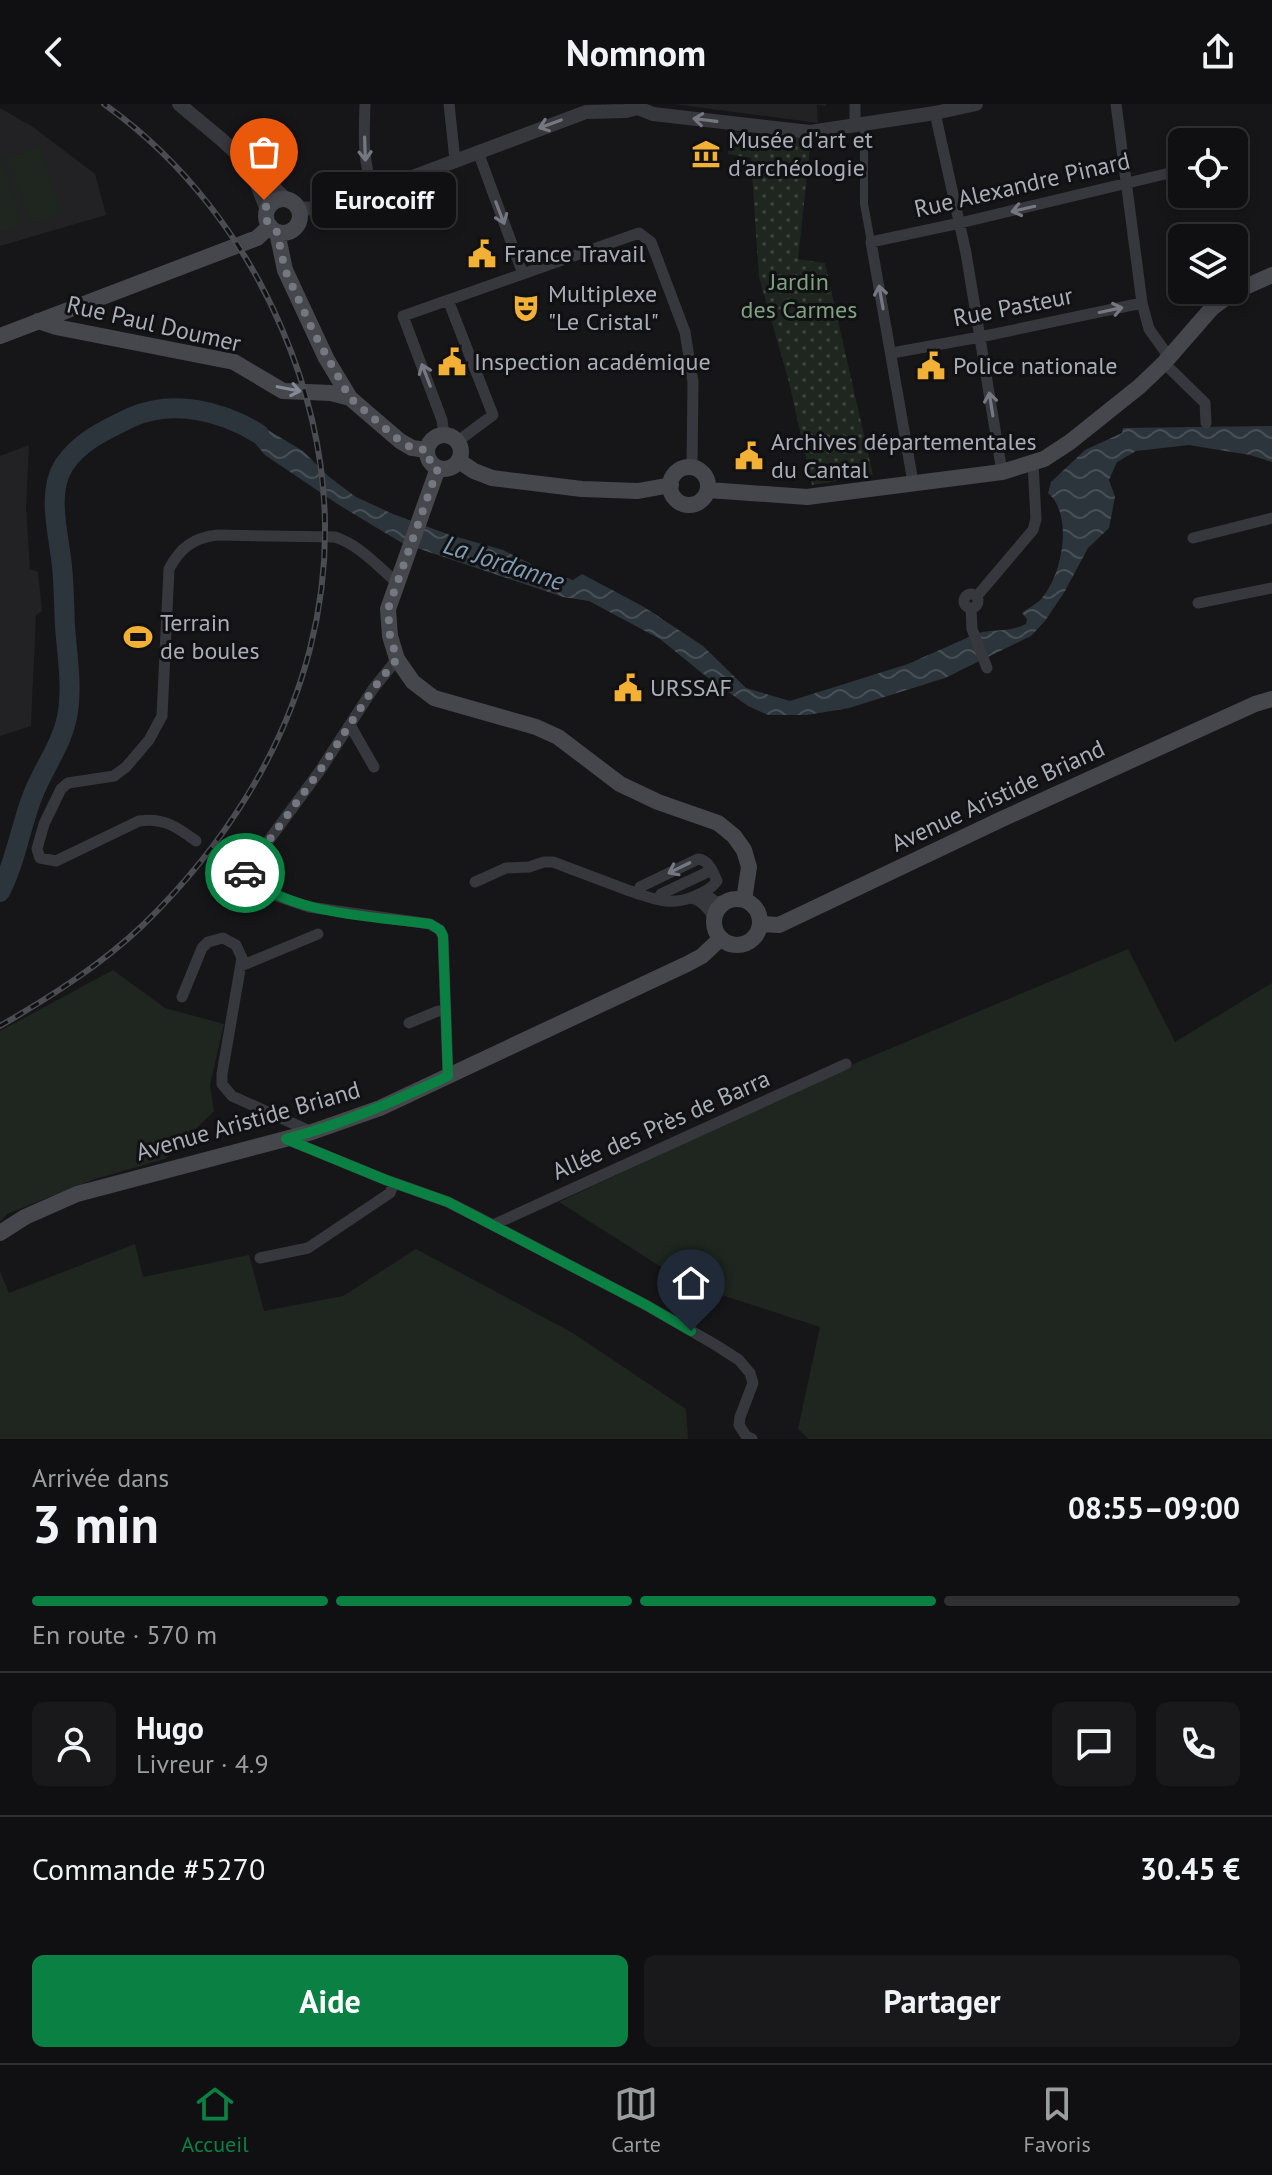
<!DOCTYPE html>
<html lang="fr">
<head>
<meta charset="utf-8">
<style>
	body { margin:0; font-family:"PT Sans",sans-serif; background:#19191b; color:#f1f3f6; height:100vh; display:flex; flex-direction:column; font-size:30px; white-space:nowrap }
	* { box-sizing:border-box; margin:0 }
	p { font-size:26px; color:#9c9d9f }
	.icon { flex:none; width:44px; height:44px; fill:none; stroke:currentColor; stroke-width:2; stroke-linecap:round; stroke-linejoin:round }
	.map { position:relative; height:1335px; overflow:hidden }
	.side { display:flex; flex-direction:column; background:#101012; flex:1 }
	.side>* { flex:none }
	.buttons { position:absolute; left:1168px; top:24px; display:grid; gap:16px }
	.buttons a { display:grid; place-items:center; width:80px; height:80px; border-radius:12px; background:#101012; box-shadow:0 4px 12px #0003,0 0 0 2px #303032; font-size:40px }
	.pin { position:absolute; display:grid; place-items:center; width:68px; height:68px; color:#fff; margin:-82px -34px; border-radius:50% 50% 50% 0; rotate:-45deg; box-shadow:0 0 8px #0007 }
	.pin .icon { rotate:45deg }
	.courier { position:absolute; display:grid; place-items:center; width:80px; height:80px; margin:-40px; border:6px solid #0b8043; border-radius:50%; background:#fff; color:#222; box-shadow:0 2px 10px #0007 }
	.bubble { position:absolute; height:56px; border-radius:12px; background:#101012; box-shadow:0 4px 12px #0003,0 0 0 2px #303032; font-size:26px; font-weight:800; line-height:56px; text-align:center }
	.summary em { font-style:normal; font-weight:800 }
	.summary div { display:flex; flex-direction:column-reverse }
	.summary { display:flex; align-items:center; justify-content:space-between; height:136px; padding:0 32px }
	h1 { font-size:52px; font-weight:800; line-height:60px }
	.bar { display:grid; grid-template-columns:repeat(4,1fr); gap:12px 8px; align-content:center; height:96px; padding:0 32px }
	.bar i { height:10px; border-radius:6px; background:#303032 }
	.bar .on { background:#0b8043 }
	.bar p { grid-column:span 4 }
	.line { display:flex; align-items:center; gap:20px; padding:0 32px; border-top:2px solid #303032 }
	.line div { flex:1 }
	.round { display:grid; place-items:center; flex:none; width:84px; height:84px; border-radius:12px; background:#19191b }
	.cta { display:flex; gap:16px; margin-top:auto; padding:16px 32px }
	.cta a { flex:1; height:92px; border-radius:12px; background:#0b8043; color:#fff; font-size:32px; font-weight:800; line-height:92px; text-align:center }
	.cta a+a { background:#19191b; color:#f1f3f6 }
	header { display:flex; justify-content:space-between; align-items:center; height:104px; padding:0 32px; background:#101012; font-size:36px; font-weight:800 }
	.tab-bar { display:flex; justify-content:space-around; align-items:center; height:112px; border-top:2px solid #303032; background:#101012; font-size:22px; color:#9c9d9f }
	.tab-bar a { display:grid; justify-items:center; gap:4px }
	.tab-bar .on { color:#0b8043 }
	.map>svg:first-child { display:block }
</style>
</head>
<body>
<header><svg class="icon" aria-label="back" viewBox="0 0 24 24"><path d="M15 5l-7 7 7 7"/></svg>Nomnom<svg class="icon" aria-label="share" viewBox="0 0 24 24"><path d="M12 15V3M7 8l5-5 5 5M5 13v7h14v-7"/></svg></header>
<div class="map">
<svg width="1272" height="1335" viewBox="0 0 1272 1335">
	<defs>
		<pattern id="park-dots" width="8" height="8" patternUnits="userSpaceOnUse" patternTransform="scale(2)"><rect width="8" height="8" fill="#1e261f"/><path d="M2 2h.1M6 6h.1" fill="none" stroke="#3c433d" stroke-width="1.8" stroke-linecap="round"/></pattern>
		<pattern id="water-waves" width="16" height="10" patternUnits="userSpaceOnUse" patternTransform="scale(2)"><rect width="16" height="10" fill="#2c353c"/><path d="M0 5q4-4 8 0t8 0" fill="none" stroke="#485056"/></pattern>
	</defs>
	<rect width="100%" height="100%" fill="#161618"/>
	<!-- built -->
	<path fill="#222225" d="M674,0H826V2L817,1L818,19Z
		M0,4L33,23L95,70L106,111L0,142Z
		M29,341L26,402L30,465L38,468L42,507L36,511L31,622L0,632V352Z"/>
	<!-- green -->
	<path fill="#1e261f" d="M40,42L62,109L29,120L6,54Z
		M0,44L23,121L0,128Z
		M1128,845L1175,938L1272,879V1335H809L798,1325L820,1223L688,1180L559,1098L858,958Z
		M113,866L165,904L224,920L210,981L214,1007L165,1055L95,1075L7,1110L0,1118V927Z
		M135,1140L143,1173L249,1151L264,1207L343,1192L416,1145L573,1229L686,1305L688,1335H0V1168L9,1189Z"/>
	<!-- park -->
	<path fill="url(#park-dots)" d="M729,27L811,34L798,155L825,159L873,371L812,381L789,278L759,173L751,54L728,50Z"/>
	<!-- water -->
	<path fill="url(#water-waves)" d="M236,317L268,326L303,347L328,372L356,393L393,410L450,431L503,446L547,468L573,476L582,470L644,503L703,542L746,584L790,597L908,560L978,529C994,525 1010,528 1026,520L1027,515L1022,509C1028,504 1037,500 1042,494C1062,471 1074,411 1048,389L1051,378L1085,346L1122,329L1123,324L1272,322V358L1250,351L1189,341L1136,347L1117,358L1109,376L1115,393L1109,424L1088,444L1065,487L1045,517L1031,532L945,574L849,604L807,611H768L748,602L703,570L660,535L589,497L563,493L402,439L339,401L265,351Z"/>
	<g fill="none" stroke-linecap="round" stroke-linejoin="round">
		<!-- river -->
		<path stroke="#2c353c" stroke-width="20" d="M0,788C15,759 20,726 31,696C41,667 61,643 67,613C73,583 67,552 65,522C64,502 64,482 62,462C59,431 46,389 64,361C80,337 107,325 132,313C174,295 222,307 259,330"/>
		<!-- pedestrian -->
		<path stroke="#37383d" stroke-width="8" d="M864,21V100L871,138"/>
		<!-- minor -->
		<path stroke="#37383d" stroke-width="11" d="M365,0C364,35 362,55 374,88
			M449,0L455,56
			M855,0V22
			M1116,0L1142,199L1149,225L1169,253
			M935,9L966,149L1002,368
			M478,48L523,170
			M448,196L493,311L458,337
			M892,249L980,233L1142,199
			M1164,259L1205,299L1206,319
			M444,331L442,316L403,212L639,129L651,138L685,228L693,278L692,363
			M913,378L871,138L960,119L1182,66
			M1193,434L1272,414
			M964 497a7 7 0 1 1 14 0a7 7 0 1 1-14 0Z
			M977,492L1033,426L1036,415L1033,359
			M1198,499L1272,484
			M971,504L972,525L987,564
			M397,555L373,585L319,668L244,770L274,791L309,803L430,820L440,826L443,832L448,972
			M350,621L374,663
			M196,737C177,723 163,713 139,717L56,757L40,754L37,745L44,720L61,685L68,679L114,672L126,663L149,636L162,612L169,465C180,444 193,434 217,431L335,433C359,441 377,461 396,478
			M475,778L506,764L529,763L544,758H553L630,787C654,795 670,803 695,792C704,788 711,785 717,777C713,768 709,756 698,755L640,783L638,790
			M706,787L707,791L716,798L729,796
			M690,794C701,795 708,805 714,813
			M659,795L661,790L712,766
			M241,862L318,830
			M182,893L202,844L208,838L223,834L236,841L242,854L222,970V980L232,992L312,1028
			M409,919L438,907H446
			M286,1035L386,1076L448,1098L493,1121L646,1201L714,1240L739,1256L750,1269L753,1279L740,1313L739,1321L746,1332L752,1335
			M493,1121L846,960
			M260,1154L308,1144L390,1089L394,1079"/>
		<!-- tertiary -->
		<path stroke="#37383d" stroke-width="14" d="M179,0L221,35L286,95
			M252,68L267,106
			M299,105L317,104L343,99L586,8L626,7L638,4L653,10L810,28L935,9L976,0"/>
		<!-- secondary -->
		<path stroke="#45474d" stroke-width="16" d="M266 112a17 17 0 1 1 34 0a17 17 0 1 1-34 0Z
			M277,128L285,166L326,254L350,294
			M38,217L56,223L234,258L283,287L331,289L350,294L400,337L412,344L427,346
			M0,232L257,134L270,122
			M427 348a17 17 0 1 1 34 0a17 17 0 1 1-34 0Z
			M459,357L474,367L492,374L582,385L638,387L671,381
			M670 382a19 19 0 1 1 38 0a19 19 0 1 1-38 0Z
			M438,364L388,505L390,532L397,555L413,578L434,594L536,623L558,633L620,680L658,698L718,719L734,732L744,746L749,763L744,796
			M708,386L807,393L1002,368L1044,355L1070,338L1140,282L1164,259L1212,204L1232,189L1272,171
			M714 818a23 23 0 1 1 46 0a23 23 0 1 1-46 0Z
			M761,820L779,821L1002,715L1255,600L1272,595
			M0,1129L25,1113L77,1090L312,1028L380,1004L687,860L702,852L720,835"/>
		<defs>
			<path id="rail" d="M0,922C50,893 101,861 143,821C309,659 376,445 282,225C245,137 183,56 104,0"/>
		</defs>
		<!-- rail casing -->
		<use href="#rail" stroke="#4a4c52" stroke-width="6"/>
		<!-- rail -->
		<use href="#rail" stroke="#111113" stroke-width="3" stroke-dasharray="9" stroke-linecap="butt"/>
	</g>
	<!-- one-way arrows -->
	<defs><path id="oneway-shaft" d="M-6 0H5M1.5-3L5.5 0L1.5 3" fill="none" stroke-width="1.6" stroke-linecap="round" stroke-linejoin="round" transform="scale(2)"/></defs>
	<g stroke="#757881">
		<use href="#oneway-shaft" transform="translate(705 16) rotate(-173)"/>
		<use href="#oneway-shaft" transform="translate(550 20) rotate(160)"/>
		<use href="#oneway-shaft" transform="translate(365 45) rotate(88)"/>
		<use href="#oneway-shaft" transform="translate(1023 105) rotate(167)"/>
		<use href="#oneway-shaft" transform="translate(500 109) rotate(69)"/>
		<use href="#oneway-shaft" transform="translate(881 193) rotate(-100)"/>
		<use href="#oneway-shaft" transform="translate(1111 206) rotate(-12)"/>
		<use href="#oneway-shaft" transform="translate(426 271) rotate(-111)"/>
		<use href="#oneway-shaft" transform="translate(991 300) rotate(-99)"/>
		<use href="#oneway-shaft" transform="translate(679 764) rotate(154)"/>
	</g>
	<use stroke="#858993" href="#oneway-shaft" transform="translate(289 285) rotate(11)"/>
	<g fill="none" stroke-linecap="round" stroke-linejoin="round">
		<!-- done -->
		<path stroke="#757880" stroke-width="8" stroke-dasharray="0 14.4" d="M245,769L319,668L373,585L397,555L390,532L388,505L438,364L429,355L427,346L412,344L400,337L350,294L315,231L285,166L277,128L267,117V106L264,96"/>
		<!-- route -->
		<path stroke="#0b8043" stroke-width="10" d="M245,769C286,811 373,812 430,820L440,826L443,832L448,972C395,997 343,1020 286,1035L386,1076L448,1098L646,1201L691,1227"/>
	</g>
	<!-- icons -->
	<defs>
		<symbol id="museum-bare" viewBox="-9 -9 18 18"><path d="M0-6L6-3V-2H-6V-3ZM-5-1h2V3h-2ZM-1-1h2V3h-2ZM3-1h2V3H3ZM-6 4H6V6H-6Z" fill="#f2b134" stroke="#111113" stroke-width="2.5" paint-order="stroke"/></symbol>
		<symbol id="civic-bare" viewBox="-9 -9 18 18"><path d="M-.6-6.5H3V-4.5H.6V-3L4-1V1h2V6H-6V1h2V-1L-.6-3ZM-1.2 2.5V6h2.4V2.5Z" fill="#f2b134" stroke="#111113" stroke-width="2.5" paint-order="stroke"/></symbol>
		<symbol id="theatre-bare" viewBox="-9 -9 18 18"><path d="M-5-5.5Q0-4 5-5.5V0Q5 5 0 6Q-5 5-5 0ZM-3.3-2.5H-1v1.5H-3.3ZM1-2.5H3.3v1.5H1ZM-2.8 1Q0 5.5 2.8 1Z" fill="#f2b134" stroke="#111113" stroke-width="2.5" paint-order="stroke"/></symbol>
		<symbol id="stadium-bare" viewBox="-9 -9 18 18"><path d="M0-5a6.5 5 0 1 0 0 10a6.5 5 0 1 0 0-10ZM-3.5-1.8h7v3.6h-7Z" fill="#f2b134" stroke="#111113" stroke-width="2.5" paint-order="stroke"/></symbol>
	</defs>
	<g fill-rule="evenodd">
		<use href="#museum-bare" x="686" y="30" width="40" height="40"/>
		<use href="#civic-bare" x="462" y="130" width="40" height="40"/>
		<use href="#theatre-bare" x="506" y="184" width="40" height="40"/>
		<use href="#civic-bare" x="432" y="238" width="40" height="40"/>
		<use href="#civic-bare" x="911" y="242" width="40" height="40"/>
		<use href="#civic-bare" x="729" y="332" width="40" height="40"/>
		<use href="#stadium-bare" x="118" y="513" width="40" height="40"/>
		<use href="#civic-bare" x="608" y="564" width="40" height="40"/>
	</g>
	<g text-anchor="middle" stroke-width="6" stroke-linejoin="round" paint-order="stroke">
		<!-- poi labels -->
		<g font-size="24" fill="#a8adb8" stroke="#111113" text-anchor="start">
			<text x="728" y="44">Musée d'art et<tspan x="728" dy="28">d'archéologie</tspan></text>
			<text x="504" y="158">France Travail</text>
			<text x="548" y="198">Multiplexe<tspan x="548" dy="28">"Le Cristal"</tspan></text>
			<text x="474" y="266">Inspection académique</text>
			<text x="953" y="270">Police nationale</text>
			<text x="771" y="346">Archives départementales<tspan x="771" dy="28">du Cantal</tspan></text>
			<text x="160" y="527">Terrain<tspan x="160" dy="28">de boules</tspan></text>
			<text x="650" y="592">URSSAF</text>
		</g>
		<!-- street labels -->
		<g font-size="24" fill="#a8adb8" stroke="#111113">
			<text transform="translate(1022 81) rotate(-13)" y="8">Rue Alexandre Pinard</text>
			<text transform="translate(1013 203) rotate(-11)" y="8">Rue Pasteur</text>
			<text transform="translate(154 220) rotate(13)" y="8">Rue Paul Doumer</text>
			<text transform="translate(998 692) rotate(-25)" y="8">Avenue Aristide Briand</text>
			<text transform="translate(248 1017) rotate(-16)" y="8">Avenue Aristide Briand</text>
			<text transform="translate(661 1021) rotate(-24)" y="8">Allée des Près de Barra</text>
		</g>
		<!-- park labels -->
		<g font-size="24" fill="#7fa381" stroke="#111113">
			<text x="799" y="186">Jardin<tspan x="799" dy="28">des Carmes</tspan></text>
		</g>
		<!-- water labels -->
		<g font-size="26" font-style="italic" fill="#7f9bb3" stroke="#111113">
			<text transform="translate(504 459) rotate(18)" y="9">La Jordanne</text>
		</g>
	</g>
</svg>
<div class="buttons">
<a><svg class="icon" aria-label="locate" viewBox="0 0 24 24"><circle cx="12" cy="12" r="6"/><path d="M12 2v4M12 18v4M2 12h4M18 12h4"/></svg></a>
<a><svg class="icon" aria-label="layers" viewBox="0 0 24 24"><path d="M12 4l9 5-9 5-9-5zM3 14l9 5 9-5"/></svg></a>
</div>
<div class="pin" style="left:264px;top:96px;background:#ea580c"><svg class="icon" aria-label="bag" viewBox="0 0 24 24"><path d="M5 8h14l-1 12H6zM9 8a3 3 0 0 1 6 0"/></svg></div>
<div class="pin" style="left:691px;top:1227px;background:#1f2937"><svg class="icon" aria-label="home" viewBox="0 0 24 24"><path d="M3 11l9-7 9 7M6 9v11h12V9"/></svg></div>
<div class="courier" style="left:245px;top:769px"><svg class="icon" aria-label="car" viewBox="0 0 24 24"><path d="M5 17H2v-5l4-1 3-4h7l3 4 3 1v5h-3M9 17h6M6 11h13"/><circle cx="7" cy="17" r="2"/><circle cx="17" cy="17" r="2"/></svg></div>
<div class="bubble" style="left:312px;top:68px;width:144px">Eurocoiff</div>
</div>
<section class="side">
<div class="summary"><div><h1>3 min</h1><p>Arrivée dans</p></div><em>08:55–09:00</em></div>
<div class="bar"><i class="on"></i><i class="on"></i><i class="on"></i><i></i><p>En route · 570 m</p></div>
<div class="line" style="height:144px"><a class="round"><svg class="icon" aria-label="person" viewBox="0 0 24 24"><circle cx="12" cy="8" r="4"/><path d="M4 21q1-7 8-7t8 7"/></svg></a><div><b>Hugo</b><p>Livreur · 4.9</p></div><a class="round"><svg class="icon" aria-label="chat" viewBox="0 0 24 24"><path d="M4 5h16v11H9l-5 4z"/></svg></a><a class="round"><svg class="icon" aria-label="phone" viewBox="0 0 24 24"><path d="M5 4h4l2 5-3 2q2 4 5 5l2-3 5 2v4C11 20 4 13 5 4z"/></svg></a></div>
<div class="line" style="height:104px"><div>Commande #5270</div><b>30.45 €</b></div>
<div class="cta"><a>Aide</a><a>Partager</a></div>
</section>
<nav class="tab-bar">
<a class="on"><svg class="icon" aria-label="home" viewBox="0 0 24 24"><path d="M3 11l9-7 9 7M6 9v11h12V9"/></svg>Accueil</a>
<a><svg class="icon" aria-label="map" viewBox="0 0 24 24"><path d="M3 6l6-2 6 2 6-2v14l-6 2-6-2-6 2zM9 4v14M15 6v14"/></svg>Carte</a>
<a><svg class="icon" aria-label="saved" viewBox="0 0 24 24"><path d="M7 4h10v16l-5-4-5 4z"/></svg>Favoris</a>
</nav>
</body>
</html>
